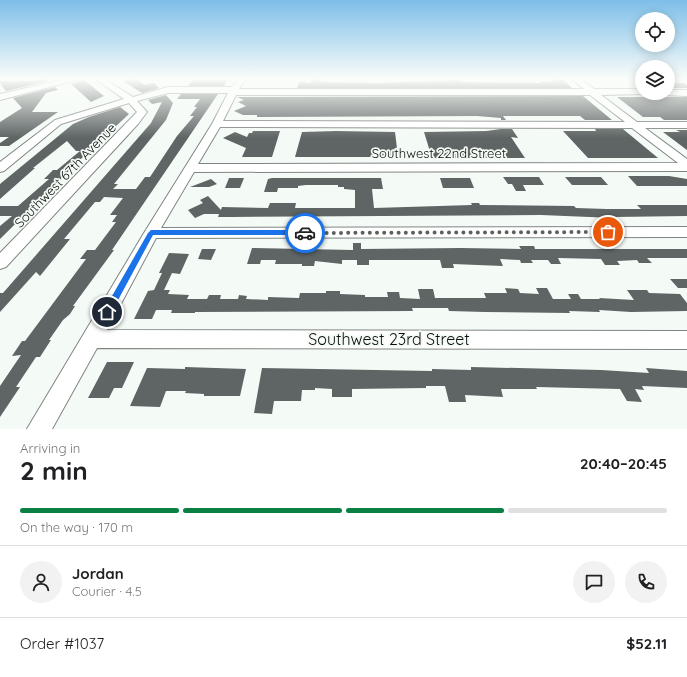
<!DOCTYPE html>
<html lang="en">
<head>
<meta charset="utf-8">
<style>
	body { margin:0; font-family:Quicksand,sans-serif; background:#f2f2f2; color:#202124; height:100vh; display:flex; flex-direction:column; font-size:15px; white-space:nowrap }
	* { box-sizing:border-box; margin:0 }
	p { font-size:13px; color:#757577 }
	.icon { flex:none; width:22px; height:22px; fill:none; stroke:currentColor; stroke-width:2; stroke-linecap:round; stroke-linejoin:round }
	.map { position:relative; height:429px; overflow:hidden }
	.side { display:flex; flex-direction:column; background:#fff; flex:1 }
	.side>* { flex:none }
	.fabs { position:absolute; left:635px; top:12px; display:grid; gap:8px }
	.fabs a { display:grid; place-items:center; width:40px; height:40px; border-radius:50%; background:#fff; box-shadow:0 2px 10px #0003; font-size:20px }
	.pin { position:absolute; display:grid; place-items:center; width:34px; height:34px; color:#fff; margin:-17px; border:2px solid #fff; border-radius:50%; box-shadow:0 1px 4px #0007 }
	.courier { position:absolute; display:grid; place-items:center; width:40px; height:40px; margin:-20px; border:3px solid #1a73e8; border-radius:50%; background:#fff; color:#222; box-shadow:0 1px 5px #0007 }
	.headline em { font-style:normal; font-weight:700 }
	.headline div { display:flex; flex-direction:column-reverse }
	.headline { display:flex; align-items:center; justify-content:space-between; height:68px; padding:0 20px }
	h1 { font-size:26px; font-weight:700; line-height:30px }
	.bar { display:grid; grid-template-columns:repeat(4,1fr); gap:6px 4px; align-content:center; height:48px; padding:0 20px }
	.bar i { height:5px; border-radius:3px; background:#e0e0e0 }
	.bar .selected { background:#0b8043 }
	.bar p { grid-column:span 4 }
	.line { display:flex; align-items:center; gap:10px; padding:0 20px; border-top:1px solid #e0e0e0 }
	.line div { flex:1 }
	.round { display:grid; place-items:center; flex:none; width:42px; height:42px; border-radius:21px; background:#f2f2f2 }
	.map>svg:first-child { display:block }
</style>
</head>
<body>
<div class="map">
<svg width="687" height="429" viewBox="0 0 687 429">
	<rect width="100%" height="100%" fill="#f4faf5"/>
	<!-- building -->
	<path fill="#5e6564" d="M134,78L145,85L154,83L159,88L142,93L123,81Z
		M45,79L49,81L6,91L0,83V81H29Z
		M311,79H321V82L377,83L461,80L462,82L541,83L540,81L554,82L551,79H562L572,88H297L299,82L311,83Z
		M84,80L104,96L91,102L71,84Z
		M193,80H227L224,86H188Z
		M668,83H684L687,85V88H668Z
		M55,87L58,90L46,93L32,112H58L9,146H0V143L9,137H0V122L22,108L13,98Z
		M181,94H218L112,250H114L73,306H75L70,314L63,320L49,340H51L40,357H36L16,387H20L0,417V386L21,355L12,356L22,341H25L86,259H80L87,250H95L116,222H112L117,215H110L123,198L104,197L100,202H95L64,239H70L40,276L36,272L0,312V293H3L151,123L162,102L152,104L148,100L166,95L173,103L166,120L114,184H118L113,189H136L145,177H150L177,136L194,116H190L197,107H194L200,99H177Z
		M583,96L612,120H585L580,116H503L506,120H501V118L477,116L257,117V115H243L234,111L246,106L238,102L244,100L237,97Z
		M617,97H687V120H664L660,117H643Z
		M120,107L129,114L89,151H82L85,155L0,239V226L12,216H0V206H18L49,179H44L53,170H57L80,151H76L67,141L33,168H35L0,199V184L73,124L89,117Z
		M501,129H512L518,138L511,137L525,158H432L424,132L486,131Z
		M595,129H623L658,158H588L563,131H596Z
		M676,130H687V150L663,132H680Z
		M253,131H280L272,157H242L246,148L223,138L235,132L247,137L249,133H252Z
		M336,131L395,132L398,157H295L302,132Z
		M628,176H669L687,179V186H637Z
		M503,177H539L544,185H523L526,191H516L512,184H508Z
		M565,177H601L608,185H572Z
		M229,178H244L240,188H225Z
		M272,178H381L383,189H372L374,208L472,205L471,203H479L480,205L574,206L576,208L607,209H641L637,205H687V216L614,217V218L541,215L230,217H218L219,214H204L195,218L188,210L203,203L200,200L208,196L221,210L222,207L268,208L270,203H296L295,208H355V190L344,189V187H338V185H306L298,186V188H278L277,192H264L268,179Z
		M440,178H470L474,188H443Z
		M211,179L217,184L209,187H190Z
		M353,243H361V249L461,248L521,249L519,246H534L535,249H687V258H647L652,263H639L637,260L617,261L620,265H605L601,259L558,258L561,264H551L548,260H531L533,263H521L520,260L500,259L503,266L453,264L454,268H442L440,260H369V265H357V260H342V264L315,261L314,266H302V264H275L276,260H261L260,264H247L252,248L353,250Z
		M202,249H216L211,260L198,259Z
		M169,253L189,254L180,274L172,273L164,290H170L168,294L189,295L187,299H207L209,295H221L220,299H238L239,295L247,296L246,299L268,300V297L299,298L300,293H326V291H340V294L365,295V297H388L387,292H399L400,298L420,299L418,289H433L435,298H486L484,293H507L505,288L518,289L520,293L539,294L536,288H547L553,299H571L568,294H578L581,299H600L599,298L634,300L627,290H647L649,293L680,294L687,303V311L631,312L599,310L600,312L569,311L570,313L485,312L449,311L448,308H412L413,311L195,312V313H171L172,310H156L152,319H134L148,291L154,290L162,273H159Z
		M670,279H687V288H678Z
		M107,362H134L122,388H114L109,398H88Z
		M185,367L246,369L240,396H204V394L185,393L186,391H166L160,407L130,406L147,368L185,369Z
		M471,367L601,370L649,373L646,368L687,371V388L642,386L644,390L635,389L642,402L627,401L620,389L536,387L537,389H501L503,397L465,395L466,402H449L445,386H426V388L352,389V397H332V389L315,388V390H302L301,401H274L272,414L254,413L262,368L432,371V369L471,370Z"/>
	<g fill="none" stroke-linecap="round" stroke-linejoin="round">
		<defs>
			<path id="minor" d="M71,78H84L0,100V94Z
				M94,78H103L133,97L168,87H232L239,78H247L239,89H584L570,78H579L594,89H642V93L645,94L601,95L637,122H687V128H645L687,159V171L194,172L161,228L687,227V237L156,238L107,330L687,331V349L97,348L52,429H27L144,233L212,124L228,93H168L137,101L147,112L138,124L6,267L0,269V253L137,112L129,103L61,124L4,171L0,172V162L55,120L124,99ZM236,95H590L625,122L223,121ZM220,127L632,128L678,163L198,164Z
				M668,90H687V96L665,95L664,93H668Z"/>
		</defs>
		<!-- minor casing -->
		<use href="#minor" stroke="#808581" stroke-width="2"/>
		<!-- minor -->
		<use href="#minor" fill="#fff" fill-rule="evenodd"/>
	</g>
	<!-- sky -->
	<linearGradient id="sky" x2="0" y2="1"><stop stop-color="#7dbee8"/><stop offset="0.57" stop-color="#fafdfa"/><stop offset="1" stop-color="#fafdfa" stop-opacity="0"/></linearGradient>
	<rect width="687" height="138" fill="url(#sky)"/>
	<!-- route -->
	<path fill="#1a73e8" d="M151,230H305L309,233L305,235H153L110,315H104V310L148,233Z"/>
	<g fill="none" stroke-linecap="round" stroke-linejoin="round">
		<!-- done -->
		<path stroke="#5d615e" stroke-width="4" stroke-dasharray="0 7.2" d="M305,233L608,232"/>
	</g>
	<g text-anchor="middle" stroke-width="3.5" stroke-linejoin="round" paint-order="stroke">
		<!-- street labels -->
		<g font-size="13" fill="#0c0e0c" stroke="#f4faf5">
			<text x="439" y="158">Southwest 22nd Street</text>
			<text transform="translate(65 175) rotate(-46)" y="5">Southwest 67th Avenue</text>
		</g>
		<!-- near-street labels -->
		<g font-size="16" fill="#0c0e0c" stroke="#f4faf5">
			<text x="389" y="345">Southwest 23rd Street</text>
		</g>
	</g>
</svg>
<div class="fabs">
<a><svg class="icon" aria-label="locate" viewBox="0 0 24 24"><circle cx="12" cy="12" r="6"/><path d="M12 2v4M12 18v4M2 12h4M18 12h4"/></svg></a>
<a><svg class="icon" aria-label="layers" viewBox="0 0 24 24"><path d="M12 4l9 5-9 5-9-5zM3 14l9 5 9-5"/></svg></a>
</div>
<div class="pin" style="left:608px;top:232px;background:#ea580c"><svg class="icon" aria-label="bag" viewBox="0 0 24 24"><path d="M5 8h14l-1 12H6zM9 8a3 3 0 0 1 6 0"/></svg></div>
<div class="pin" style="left:107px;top:312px;background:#1f2937"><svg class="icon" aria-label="home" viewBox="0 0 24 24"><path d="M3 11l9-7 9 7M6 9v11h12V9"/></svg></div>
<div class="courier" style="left:305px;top:233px"><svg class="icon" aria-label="car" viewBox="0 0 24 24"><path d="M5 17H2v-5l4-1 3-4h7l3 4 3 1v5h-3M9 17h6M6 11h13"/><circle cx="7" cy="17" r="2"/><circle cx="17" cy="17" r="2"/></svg></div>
</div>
<section class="side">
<div class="headline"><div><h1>2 min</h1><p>Arriving in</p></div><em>20:40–20:45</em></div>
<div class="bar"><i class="selected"></i><i class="selected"></i><i class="selected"></i><i></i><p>On the way · 170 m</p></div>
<div class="line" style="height:72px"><a class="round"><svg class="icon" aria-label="person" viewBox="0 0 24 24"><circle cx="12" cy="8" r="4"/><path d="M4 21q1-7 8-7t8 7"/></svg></a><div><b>Jordan</b><p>Courier · 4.5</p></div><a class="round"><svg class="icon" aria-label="chat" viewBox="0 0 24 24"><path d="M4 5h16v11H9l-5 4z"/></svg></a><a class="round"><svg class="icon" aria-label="phone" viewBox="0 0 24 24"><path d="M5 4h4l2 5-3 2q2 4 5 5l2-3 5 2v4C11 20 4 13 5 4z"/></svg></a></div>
<div class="line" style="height:52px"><div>Order #1037</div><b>$52.11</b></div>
</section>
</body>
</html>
